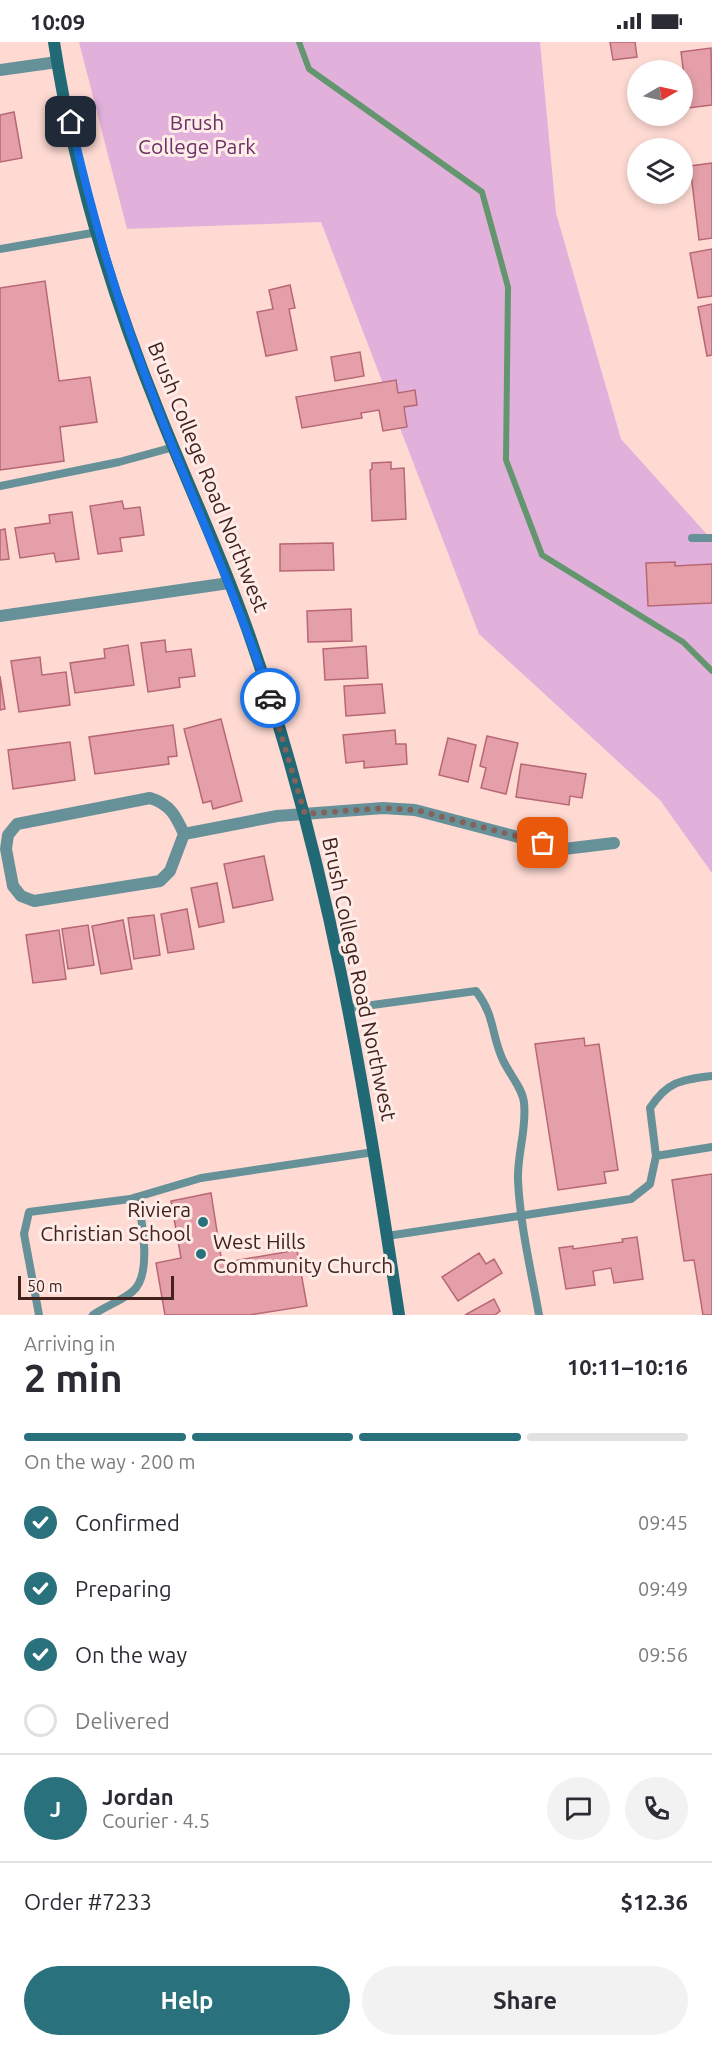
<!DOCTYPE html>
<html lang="en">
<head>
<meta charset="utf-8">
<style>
	body { margin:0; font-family:Ubuntu,sans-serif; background:#f2f2f3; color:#2b2b33; height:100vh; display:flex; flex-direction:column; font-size:22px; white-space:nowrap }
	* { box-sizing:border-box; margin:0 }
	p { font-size:20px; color:#7c7c81 }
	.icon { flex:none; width:33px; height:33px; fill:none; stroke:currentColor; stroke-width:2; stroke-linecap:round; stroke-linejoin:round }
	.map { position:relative; height:1273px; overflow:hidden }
	.drawer { display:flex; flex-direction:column; background:#fff; flex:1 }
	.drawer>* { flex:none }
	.needle { width:39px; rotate:81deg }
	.controls { position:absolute; left:627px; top:18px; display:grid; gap:12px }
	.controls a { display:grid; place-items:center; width:66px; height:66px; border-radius:50%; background:#fff; box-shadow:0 3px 9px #0003; font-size:30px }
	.scale { position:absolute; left:18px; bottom:15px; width:156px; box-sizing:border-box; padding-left:6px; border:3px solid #43221c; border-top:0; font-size:16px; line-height:21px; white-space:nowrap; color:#43221c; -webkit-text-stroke:4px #feece8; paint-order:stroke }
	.pin { position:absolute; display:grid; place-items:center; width:51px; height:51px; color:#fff; margin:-26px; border-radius:12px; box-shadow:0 3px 9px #0006 }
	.courier { position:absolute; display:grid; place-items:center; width:60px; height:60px; margin:-30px; border:4px solid #1a73e8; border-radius:50%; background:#fff; color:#222; box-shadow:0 2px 8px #0007 }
	.head em { font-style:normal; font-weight:700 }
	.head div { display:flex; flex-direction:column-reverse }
	.head { display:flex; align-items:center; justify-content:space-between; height:102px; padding:0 24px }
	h1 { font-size:39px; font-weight:700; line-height:45px }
	.bar { display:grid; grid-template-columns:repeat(4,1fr); gap:9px 6px; align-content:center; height:72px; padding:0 24px }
	.bar i { height:8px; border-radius:4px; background:#e1e1e2 }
	.bar .current { background:#29717c }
	.bar p { grid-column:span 4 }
	.line { display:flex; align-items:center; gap:15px; padding:0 24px; border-top:2px solid #e1e1e2 }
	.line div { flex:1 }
	.round { display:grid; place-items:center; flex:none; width:63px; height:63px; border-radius:32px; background:#f2f2f3 }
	ol { padding:0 24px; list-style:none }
	li { display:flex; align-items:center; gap:18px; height:66px }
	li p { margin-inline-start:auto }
	li .icon { padding:6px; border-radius:50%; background:#29717c; color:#fff; stroke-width:4 }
	li:last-child { color:#7c7c81 }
	li i { width:33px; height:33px; border:3px solid #e1e1e2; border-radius:50% }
	.button { display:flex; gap:12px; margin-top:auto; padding:12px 24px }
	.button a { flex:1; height:69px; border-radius:36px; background:#29717c; color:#fff; font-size:24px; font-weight:700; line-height:69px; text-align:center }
	.button a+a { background:#f2f2f3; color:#2b2b33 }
	.status { display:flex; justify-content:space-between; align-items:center; height:42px; padding:0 30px; background:#fff; direction:ltr }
	.status svg { height:16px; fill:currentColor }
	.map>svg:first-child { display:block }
</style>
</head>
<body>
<div class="status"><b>10:09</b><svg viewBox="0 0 49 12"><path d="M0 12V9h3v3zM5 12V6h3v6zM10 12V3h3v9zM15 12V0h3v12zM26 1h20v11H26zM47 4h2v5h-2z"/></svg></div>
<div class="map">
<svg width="712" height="1273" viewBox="0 0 712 1273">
	<rect width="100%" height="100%" fill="#fedad3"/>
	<!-- green -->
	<path fill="#e1b1dc" d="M79,0H540L556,171L621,397L712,498V831L660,758L479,592L321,180L127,187Z"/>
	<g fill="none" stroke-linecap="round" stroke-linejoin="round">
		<!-- stream -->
		<path stroke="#63966e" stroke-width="6" d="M299,0L309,27L482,150L508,245L506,418L542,513L683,600L712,629"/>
	</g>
	<!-- building -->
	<path fill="#e49fa8" stroke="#b86774" stroke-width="1.5" d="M610,0H635L637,15L613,18Z
		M711,6L712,63L688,66L681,10Z
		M14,70L22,116L0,120V73Z
		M712,121V196L699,198L690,124Z
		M712,207V254L698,256L690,211Z
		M45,239L59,339L90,335L97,380L60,385L64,419L0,428V246Z
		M290,243L295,266L289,267L297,308L266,314L257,270L273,267L269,248Z
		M712,262V313L707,314L698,265Z
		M360,310L364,334L335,339L331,315Z
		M396,338L398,351L415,348L417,363L404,365L407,385L383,389L379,368L361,371L362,376L302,386L296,355Z
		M391,420V427L404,426L406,477L372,479L370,428L372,427V421Z
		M122,459L124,467L140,465L144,493L120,496L122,509L98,512L90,464Z
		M72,470L79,517L56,520L54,511L20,516L15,486L50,481L49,473Z
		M5,487L9,517L0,518V488Z
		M333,501L334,528L280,529V502Z
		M675,520V524L712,522V561L648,564L646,521Z
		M351,567L352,599L308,600L307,569Z
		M165,598L166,610L191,607L195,634L179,636L180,645L148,650L141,601Z
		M128,603L134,643L75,651L70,621L105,616L104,607Z
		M366,604L368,636L325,638L323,607Z
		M40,615L42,633L66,630L70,663L19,670L11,619Z
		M0,634L5,667L0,668Z
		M382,642L385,671L346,674L344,644Z
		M221,677L242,759L213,767L211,759L203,761L184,687Z
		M173,683L177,714L168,715L169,722L95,732L89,695Z
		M395,688L396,702H406L407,722L364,726V719L346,721L343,693Z
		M487,694L518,701L506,752L481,746L486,726L480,724Z
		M448,696L476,703L468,740L439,733Z
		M70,700L75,738L13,747L8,708Z
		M521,722L586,732L582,756L570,754L569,763L516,755Z
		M264,814L273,858L233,866L224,822Z
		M217,841L224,880L199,885L191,846Z
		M187,867L194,907L168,911L161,872Z
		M154,873L160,913L134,917L128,876Z
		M123,878L132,927L101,932L92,884Z
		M88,883L94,923L68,927L62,887Z
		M59,888L66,937L33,941L26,893Z
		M584,996L585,1004L599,1002L618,1128L604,1130L606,1141L558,1148L535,1002Z
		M712,1132V1273H703L694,1218L684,1219L672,1138Z
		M211,1151L222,1221L297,1208L307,1264L249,1273H165L156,1221L181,1216L171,1159Z
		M637,1195L643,1237L614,1241L611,1226L593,1229L595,1243L566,1247L559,1206L573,1204V1207L623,1200L622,1197Z
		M479,1211L486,1222L494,1217L502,1231L458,1259L442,1235Z
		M494,1257L500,1269L495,1273H465Z"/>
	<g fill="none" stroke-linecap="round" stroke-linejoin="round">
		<!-- lane -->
		<path stroke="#679199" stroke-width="8" d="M0,207L98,190
			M0,444L119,420L174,405
			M692,496H712
			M350,966L476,949C495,974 491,991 502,1016C508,1031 523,1046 524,1061C527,1087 517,1112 518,1138C520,1183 531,1228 539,1273
			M656,1114L712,1105
			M387,1194L631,1157L650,1142L656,1114L650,1066C668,1039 681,1038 712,1034
			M39,1273L24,1192L29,1170L130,1157L201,1136L374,1110
			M93,1273C105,1264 122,1259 133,1249C153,1232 141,1178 138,1155"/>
		<!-- street -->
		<path stroke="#679199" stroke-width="12" d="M0,28L57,20
			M0,574L229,541
			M150,756C170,762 176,774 184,792L170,829L160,839L34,859L21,854L13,844L6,807L8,793L17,782Z
			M184,792L277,774L383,766L415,768L564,807L614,801"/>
		<!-- secondary -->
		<path stroke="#206975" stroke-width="12" d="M54,0C73,125 112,254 159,370C189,446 225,521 251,598C329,822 364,1041 399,1273"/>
	</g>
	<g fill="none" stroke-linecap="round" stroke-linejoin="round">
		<!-- done -->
		<path stroke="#84625c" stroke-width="6" stroke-dasharray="0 10.8" d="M270,656L305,772L383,766L416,768L543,801"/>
		<!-- route -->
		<path stroke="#1a73e8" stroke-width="8" d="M71,80C93,178 121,273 158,367C195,464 238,557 270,656"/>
	</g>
	<!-- markers -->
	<g fill="#29717c" stroke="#feece8" stroke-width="2">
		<circle cx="203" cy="1180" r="6"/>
		<circle cx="201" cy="1212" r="6"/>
	</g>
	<g text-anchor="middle" stroke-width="6" stroke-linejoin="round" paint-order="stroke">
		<!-- park labels -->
		<g font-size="21" fill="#6b3066" stroke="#feece8">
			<text x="197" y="88">Brush<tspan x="197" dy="24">College Park</tspan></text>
		</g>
		<!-- street labels -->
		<g font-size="21" fill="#43221c" stroke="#feece8">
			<text transform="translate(208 435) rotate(68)" y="7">Brush College Road Northwest</text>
			<text transform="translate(359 937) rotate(78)" y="7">Brush College Road Northwest</text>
		</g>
		<!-- poi labels -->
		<g font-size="21" fill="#43221c" stroke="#feece8" text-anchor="end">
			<text x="191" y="1175">Riviera<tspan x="191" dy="24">Christian School</tspan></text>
			<text x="213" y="1207" text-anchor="start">West Hills<tspan x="213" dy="24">Community Church</tspan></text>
		</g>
	</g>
</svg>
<div class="controls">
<a><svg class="needle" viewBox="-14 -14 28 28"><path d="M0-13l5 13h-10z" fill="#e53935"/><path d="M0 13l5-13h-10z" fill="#7c7c81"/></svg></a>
<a><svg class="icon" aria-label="layers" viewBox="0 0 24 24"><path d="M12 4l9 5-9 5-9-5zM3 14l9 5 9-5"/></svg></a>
</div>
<div class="scale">50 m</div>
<div class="pin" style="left:543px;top:801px;background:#ea580c"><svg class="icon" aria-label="bag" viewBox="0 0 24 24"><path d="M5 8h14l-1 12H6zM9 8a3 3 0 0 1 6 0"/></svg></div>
<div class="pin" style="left:71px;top:80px;background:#1f2937"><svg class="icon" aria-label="home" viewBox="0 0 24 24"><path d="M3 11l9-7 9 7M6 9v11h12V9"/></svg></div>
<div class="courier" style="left:270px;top:656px"><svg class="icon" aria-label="car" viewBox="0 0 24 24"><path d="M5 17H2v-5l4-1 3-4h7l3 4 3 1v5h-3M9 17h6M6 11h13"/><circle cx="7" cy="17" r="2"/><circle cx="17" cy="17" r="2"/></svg></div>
</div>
<section class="drawer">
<div class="head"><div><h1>2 min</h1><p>Arriving in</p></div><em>10:11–10:16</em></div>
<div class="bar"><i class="current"></i><i class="current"></i><i class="current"></i><i></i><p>On the way · 200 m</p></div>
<ol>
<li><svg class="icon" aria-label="check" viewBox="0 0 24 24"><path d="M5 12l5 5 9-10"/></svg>Confirmed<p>09:45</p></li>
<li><svg class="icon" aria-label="check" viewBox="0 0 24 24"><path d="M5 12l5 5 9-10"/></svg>Preparing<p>09:49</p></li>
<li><svg class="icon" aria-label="check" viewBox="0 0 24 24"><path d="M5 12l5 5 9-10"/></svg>On the way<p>09:56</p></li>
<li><i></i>Delivered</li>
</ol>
<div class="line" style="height:108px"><b class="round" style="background:#29717c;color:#fff">J</b><div><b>Jordan</b><p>Courier · 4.5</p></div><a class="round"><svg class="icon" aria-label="chat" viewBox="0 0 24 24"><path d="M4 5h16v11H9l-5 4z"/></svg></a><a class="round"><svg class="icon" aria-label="phone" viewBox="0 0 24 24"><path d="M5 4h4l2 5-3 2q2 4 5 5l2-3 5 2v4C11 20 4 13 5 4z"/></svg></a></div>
<div class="line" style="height:78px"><div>Order #7233</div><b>$12.36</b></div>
<div class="button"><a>Help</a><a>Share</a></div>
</section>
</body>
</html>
